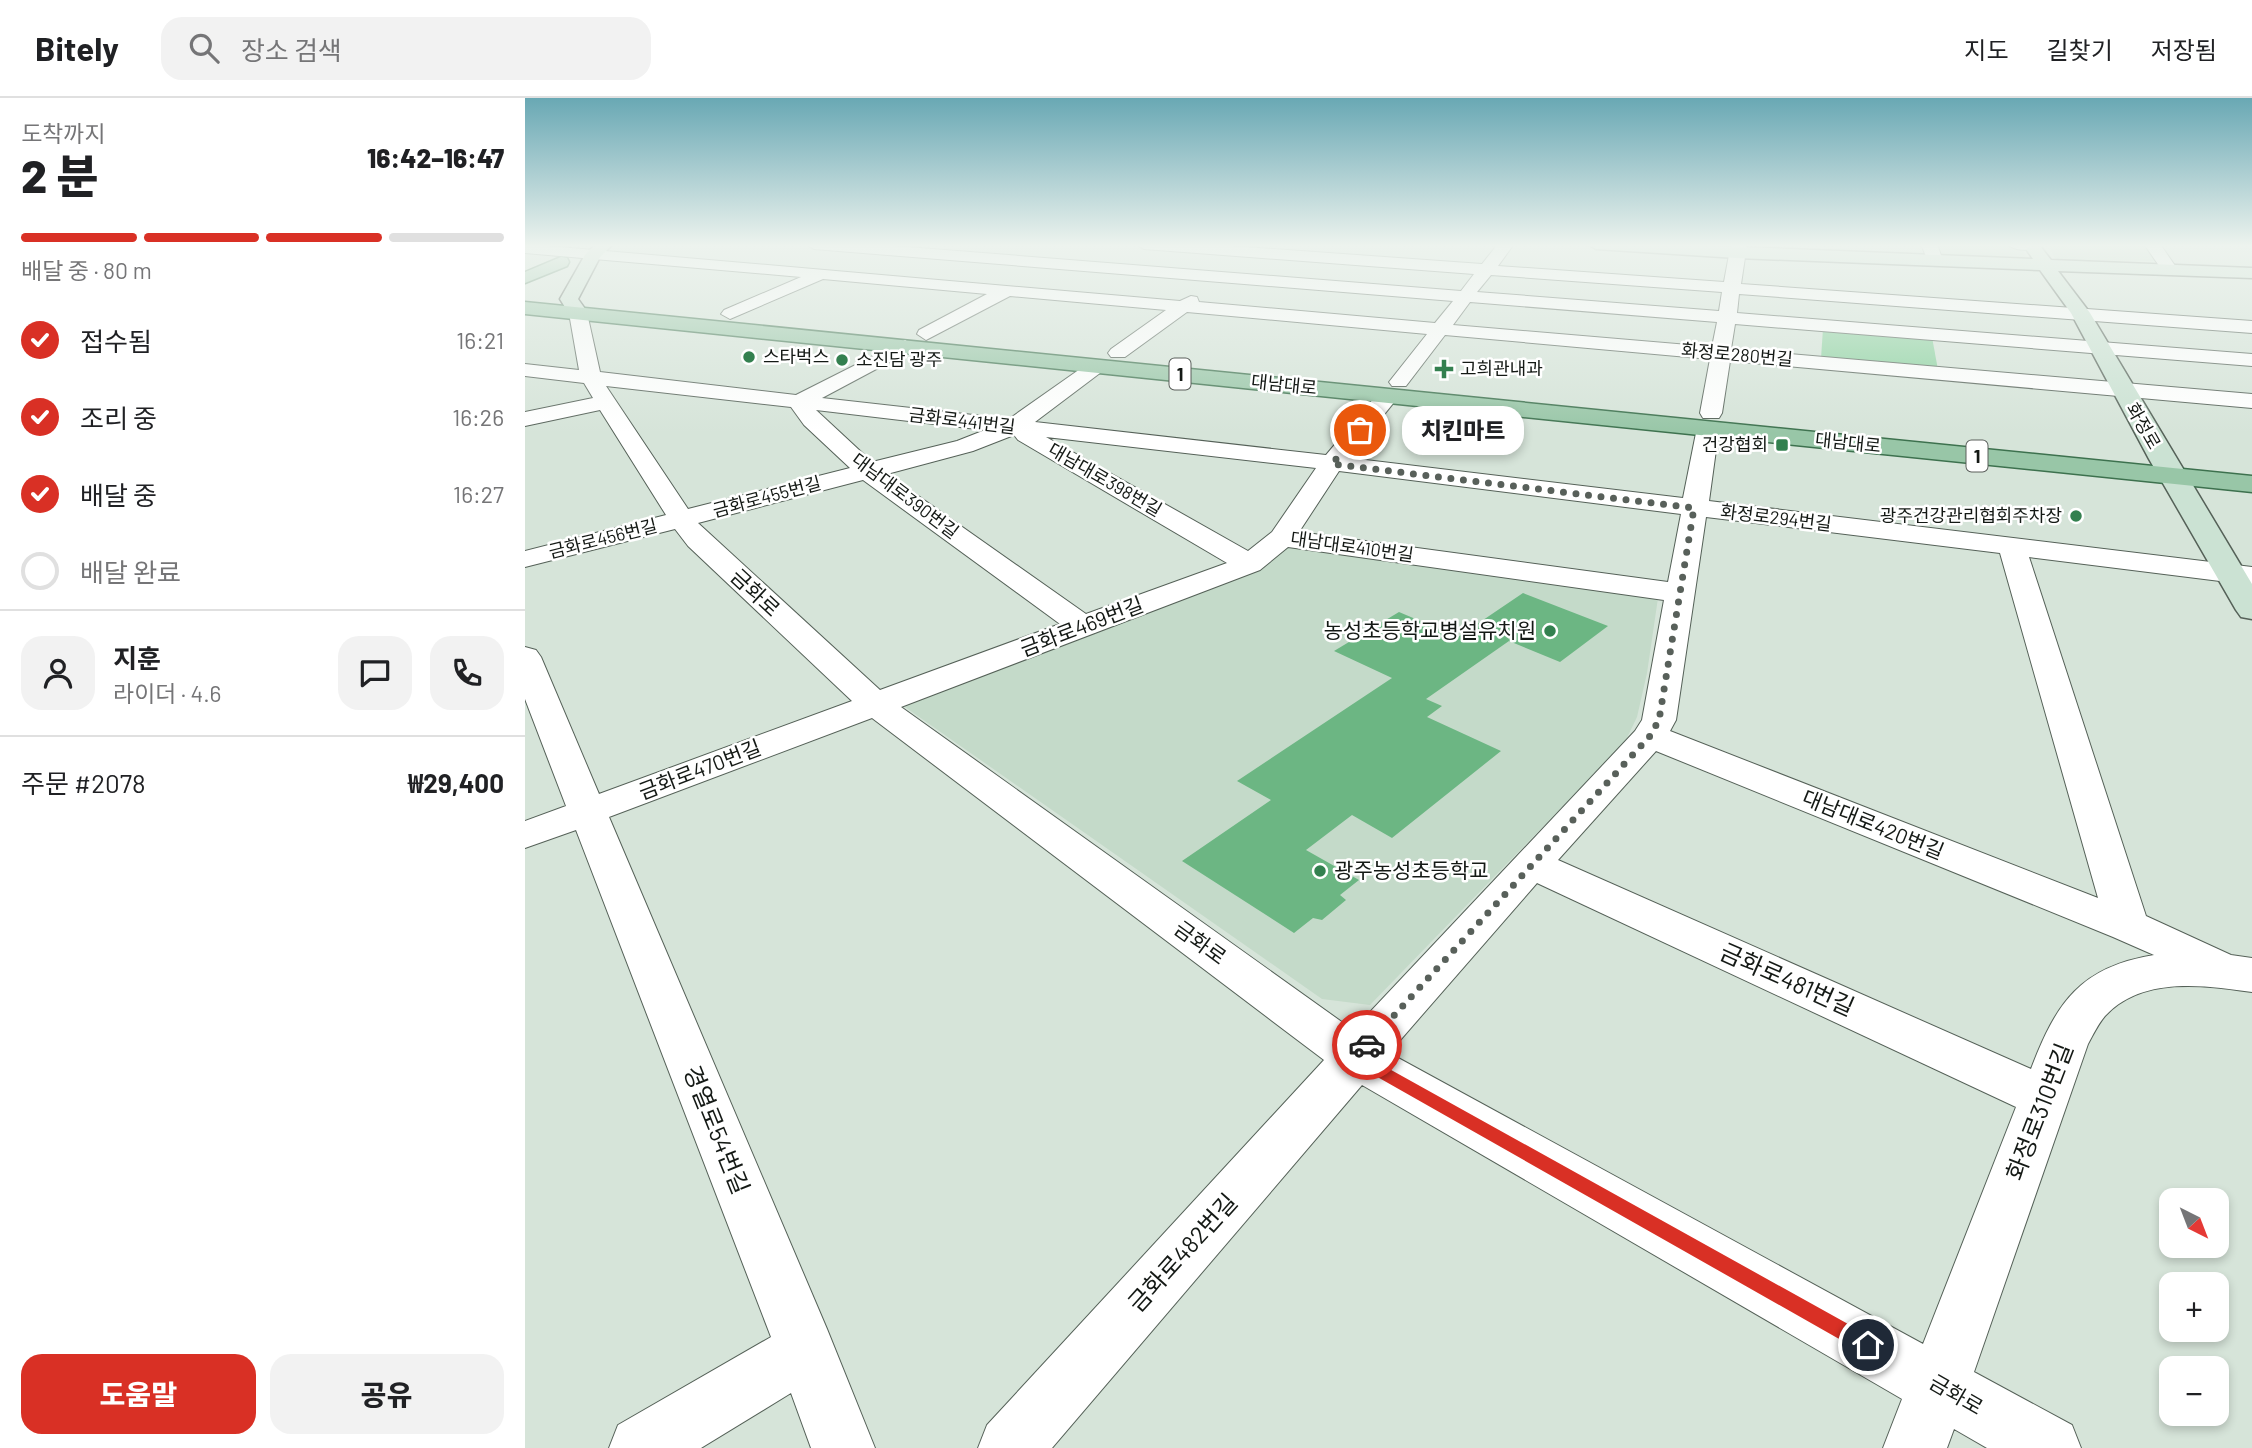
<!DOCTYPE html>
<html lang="ko">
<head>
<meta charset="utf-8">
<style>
	body { margin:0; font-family:Barlow,"Noto Sans KR",sans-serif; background:#f2f2f2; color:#202124; height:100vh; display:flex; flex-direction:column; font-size:26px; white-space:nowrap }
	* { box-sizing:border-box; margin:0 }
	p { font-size:23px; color:#757577 }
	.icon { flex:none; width:38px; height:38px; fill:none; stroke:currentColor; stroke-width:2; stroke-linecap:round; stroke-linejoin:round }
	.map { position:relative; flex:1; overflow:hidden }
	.details { display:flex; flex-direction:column; background:#fff; width:525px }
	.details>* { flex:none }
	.needle { width:46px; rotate:138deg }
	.controls { position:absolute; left:1634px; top:1090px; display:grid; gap:14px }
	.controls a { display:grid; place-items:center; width:70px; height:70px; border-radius:14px; background:#fff; box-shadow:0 4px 10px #0003; font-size:35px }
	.pin { position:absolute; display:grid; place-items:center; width:60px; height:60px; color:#fff; margin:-30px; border:4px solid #fff; border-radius:50%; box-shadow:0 2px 7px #0007 }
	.courier { position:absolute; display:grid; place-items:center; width:70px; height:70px; margin:-35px; border:5px solid #d93025; border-radius:50%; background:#fff; color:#222; box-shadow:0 2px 9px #0007 }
	.bubble { position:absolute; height:49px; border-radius:21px; background:#fff; box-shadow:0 4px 10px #0003; font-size:23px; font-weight:800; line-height:49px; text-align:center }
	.headline em { font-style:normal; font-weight:800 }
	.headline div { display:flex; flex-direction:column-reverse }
	.headline { display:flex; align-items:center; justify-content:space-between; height:119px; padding:0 21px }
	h1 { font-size:46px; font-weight:800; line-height:52px }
	.bar { display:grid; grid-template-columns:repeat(4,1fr); gap:10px 7px; align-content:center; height:84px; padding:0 21px }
	.bar i { height:9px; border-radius:5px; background:#e0e0e0 }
	.bar .on { background:#d93025 }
	.bar p { grid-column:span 4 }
	.line { display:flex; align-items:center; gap:18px; padding:0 21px; border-top:2px solid #e0e0e0 }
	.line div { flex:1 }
	.round { display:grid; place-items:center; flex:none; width:74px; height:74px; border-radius:21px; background:#f2f2f2 }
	ol { padding:0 21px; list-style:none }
	li { display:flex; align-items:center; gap:21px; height:77px }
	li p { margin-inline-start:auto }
	li .icon { padding:7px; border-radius:50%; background:#d93025; color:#fff; stroke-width:4 }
	li:last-child { color:#757577 }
	li i { width:38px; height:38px; border:4px solid #e0e0e0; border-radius:50% }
	.cta { display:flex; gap:14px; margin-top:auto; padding:14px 21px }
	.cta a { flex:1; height:80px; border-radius:21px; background:#d93025; color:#fff; font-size:28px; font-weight:800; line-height:80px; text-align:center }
	.cta a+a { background:#f2f2f2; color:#202124 }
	header { display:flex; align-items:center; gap:42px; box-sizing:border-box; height:98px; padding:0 35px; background:#fff; border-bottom:2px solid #e0e0e0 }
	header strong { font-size:33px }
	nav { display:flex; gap:38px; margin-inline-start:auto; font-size:24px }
	.search { width:490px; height:63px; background:#f2f2f2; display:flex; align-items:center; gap:18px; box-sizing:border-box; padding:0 24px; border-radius:21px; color:#757577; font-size:26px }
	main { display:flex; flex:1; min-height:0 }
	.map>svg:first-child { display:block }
</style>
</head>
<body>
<header>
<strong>Bitely</strong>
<div class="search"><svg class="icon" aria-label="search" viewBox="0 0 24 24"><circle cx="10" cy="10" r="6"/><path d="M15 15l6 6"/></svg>장소 검색</div>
<nav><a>지도</a><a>길찾기</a><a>저장됨</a></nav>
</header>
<main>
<section class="details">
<div class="headline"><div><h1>2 분</h1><p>도착까지</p></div><em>16:42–16:47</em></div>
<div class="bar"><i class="on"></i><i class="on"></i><i class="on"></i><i></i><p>배달 중 · 80 m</p></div>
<ol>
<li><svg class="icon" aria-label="check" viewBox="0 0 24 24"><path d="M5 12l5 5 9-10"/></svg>접수됨<p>16:21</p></li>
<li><svg class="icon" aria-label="check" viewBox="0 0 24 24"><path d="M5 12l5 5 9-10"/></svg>조리 중<p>16:26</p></li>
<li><svg class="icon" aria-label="check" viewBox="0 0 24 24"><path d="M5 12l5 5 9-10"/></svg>배달 중<p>16:27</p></li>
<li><i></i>배달 완료</li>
</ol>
<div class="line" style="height:126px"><a class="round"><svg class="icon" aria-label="person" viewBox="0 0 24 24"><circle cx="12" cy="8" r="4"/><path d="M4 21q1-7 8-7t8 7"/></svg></a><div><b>지훈</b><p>라이더 · 4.6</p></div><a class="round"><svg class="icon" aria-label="chat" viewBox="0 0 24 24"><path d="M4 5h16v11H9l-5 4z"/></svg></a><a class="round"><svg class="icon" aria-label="phone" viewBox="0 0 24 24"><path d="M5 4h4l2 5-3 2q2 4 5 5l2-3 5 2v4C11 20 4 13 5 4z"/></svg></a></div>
<div class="line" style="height:91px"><div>주문 #2078</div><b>₩29,400</b></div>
<div class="cta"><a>도움말</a><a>공유</a></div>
</section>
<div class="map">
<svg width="1727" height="1350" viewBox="0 0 1727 1350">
	<rect width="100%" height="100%" fill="#d6e4d9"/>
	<!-- built -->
	<path fill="#c4dac9" d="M1414,146L1488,147L1496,150L1502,159L1423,158L1417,156Z
		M1523,146H1618L1631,163L1537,162L1530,161Z
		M763,446L1133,500L1122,575L1112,619L1100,644L845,907L797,901L377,607Z"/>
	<!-- green -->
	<path fill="#8bd19f" d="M1298,230L1407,239L1413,272L1296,261Z"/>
	<!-- building -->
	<path fill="#6cb683" d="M998,495L1083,528L1035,564L984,543L901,601L917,608L902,619L976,653L867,740L827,717L781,752L834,782L815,797L821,802L797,822L788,820L769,835L657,763L746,702L712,683L867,580L809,553L874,514L933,539Z"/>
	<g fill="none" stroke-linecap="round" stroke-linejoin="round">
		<defs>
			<path id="street" d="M0,146L655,203L666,198L672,199L674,204L910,225L928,203L289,151L281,146H344L936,193L949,176L619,151L611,146H679L957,166L973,146H989L973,168L1199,184L1206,146H1222L1216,186L1727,223V235L1214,196L1212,215L1727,256V268L1210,226L1206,251L1727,296V310L1205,263L1197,315L1194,320H1178L1175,315L1185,261L920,237L881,288H867L864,284L902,236L662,214L600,259H586L583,255L586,251L641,212L485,198L401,242L392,236L394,232L462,196L298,181L205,221L196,216L199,212L276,179L0,155ZM966,177L1197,194L1194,213L952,194ZM945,204L1192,224L1187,249L928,227Z
				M1396,146H1412L1418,163L1416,166H1404Z
				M1482,146H1514L1515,147C1508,154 1489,153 1482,146Z
				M1619,146H1635L1653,172L1651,175H1639Z
				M53,210L62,215L75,274L271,297L380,242L390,248L387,252L297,300L484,321L565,264H579L582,268L579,272L510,324L801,357L855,293H871L874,298L824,360L1158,400L1172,330L1175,325H1191L1194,330L1184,403L1727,469V487L1504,459L1621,818L1706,857L1727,860V894C1679,887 1617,878 1580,918C1573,926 1568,937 1563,946L1449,1274L1547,1327L1556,1350H1462L1429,1331L1422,1350H1358L1377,1301L837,987L527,1350H453L462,1327L799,962L347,620L84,719L302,1231L350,1350H286L266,1295L176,1350H84L93,1327L246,1239L51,732L0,750V723L41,708L0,601V549L11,552L16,559L74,696L327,603L163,448L150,431L0,469V453L141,417L75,312L0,328V314L68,300L59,285L0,278V266L54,272L44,215ZM81,288L266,309L279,327L325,370L163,411ZM291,312L460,332L432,343L347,364ZM489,337L493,342L702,465L561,516L362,376L448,353ZM521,339L791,370L747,434L723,453ZM814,373L1156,416L1143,484L774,434ZM338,382L535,526L355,592L173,425ZM1181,419L1475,455L1573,800L1145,633L1151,622ZM763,449L1139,502L1117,622L1110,633L828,932L376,609L735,472ZM1131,653L1588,839L1629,857C1555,869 1531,905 1506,971L1033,762ZM1012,785L1491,1009L1398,1246L864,955Z"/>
			<path id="secondary" d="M71,146H88L75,159L53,201L63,215L53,221L46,219L35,201L60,157Z
				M1063,146H1144L1508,161L1501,151L1509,146L1515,148L1526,162L1727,170V180L1533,173L1565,215L1727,486V521L1716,519L1711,512L1624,361L1546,215L1515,172L1212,160L1071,151Z"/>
			<path id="primary" d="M36,159L42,160L44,164L42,168L0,185V174Z
				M0,204L1727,378V394L0,216Z"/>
		</defs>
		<!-- street casing -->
		<use href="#street" stroke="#556158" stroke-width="2"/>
		<!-- secondary casing -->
		<use href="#secondary" stroke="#556158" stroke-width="3"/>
		<!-- primary casing -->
		<use href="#primary" stroke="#3d714e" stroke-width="3"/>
		<!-- street -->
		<use href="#street" fill="#fff" fill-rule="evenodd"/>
		<!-- secondary -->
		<use href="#secondary" fill="#cbe2d3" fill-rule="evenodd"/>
		<!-- primary -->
		<use href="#primary" fill="#98c6a7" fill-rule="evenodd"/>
	</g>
	<!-- sky -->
	<linearGradient id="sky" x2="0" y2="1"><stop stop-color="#69a8b4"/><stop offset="0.44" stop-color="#edf3ee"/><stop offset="1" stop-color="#edf3ee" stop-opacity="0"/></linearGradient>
	<rect width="1727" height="335" fill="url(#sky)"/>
	<!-- route -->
	<path fill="#d93025" d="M842,941L850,947L841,958L1350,1241L1353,1247L1350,1254L1343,1257L1337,1254L826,964L824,960L837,943Z"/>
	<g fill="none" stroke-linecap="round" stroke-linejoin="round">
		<!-- done -->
		<path stroke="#58605a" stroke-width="7" stroke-dasharray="0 12.6" d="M835,332L807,366L1169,410L1134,622L1125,638L842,947"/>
	</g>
	<!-- markers -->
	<g fill="#33804f" stroke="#fff" stroke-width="2.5">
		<circle cx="224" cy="259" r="7"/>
		<circle cx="317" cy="262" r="7"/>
		<path d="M915.5 260.5h7v7h7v7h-7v7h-7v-7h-7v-7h7z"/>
		<rect x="1250" y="340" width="14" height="14" rx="3.5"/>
		<circle cx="1551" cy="418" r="7"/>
		<circle cx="1025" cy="533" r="7"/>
		<circle cx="795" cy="773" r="7"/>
	</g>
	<g text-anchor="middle" stroke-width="5" stroke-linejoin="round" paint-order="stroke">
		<!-- far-street labels -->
		<g font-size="18" fill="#141915" stroke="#fff">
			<text transform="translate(1212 257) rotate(5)" y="6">화정로280번길</text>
			<text transform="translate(759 287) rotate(6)" y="6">대남대로</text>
			<text transform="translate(437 323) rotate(7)" y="6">금화로441번길</text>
			<text transform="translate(1618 328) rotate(60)" y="6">화정로</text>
			<text transform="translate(1323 345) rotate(6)" y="6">대남대로</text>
			<text transform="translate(580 382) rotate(30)" y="6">대남대로398번길</text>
			<text transform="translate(380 398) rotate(37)" y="6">대남대로390번길</text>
			<text transform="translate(242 399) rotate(-15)" y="6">금화로455번길</text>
			<text transform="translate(1251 420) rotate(7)" y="6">화정로294번길</text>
			<text transform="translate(78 441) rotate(-14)" y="6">금화로456번길</text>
			<text transform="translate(827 449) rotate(8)" y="6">대남대로410번길</text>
		</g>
		<!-- far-poi labels -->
		<g font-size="18" fill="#141915" stroke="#fff" text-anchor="start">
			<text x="238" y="265">스타벅스</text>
			<text x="331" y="268">소진담 광주</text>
			<text x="935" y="277">고희관내과</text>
			<text x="1243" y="353" text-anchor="end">건강협회</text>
			<text x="1537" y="424" text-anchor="end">광주건강관리협회주차장</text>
		</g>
		<!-- shield labels -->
		<g fill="#fff" stroke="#5a5e5b" stroke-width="2">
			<rect x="644.5" y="260.5" width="21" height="31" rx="5"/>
			<rect x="1441.5" y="342.5" width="21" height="31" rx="5"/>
		</g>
		<g font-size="19" font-weight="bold" fill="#141915">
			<text x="655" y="283">1</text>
			<text x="1452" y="365">1</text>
		</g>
		<!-- street labels -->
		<g font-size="21" fill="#141915" stroke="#fff">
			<text transform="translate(230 495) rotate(43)" y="7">금화로</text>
			<text transform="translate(557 529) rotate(-21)" y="7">금화로469번길</text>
			<text transform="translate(175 672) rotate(-21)" y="7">금화로470번길</text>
			<text transform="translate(1348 727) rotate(22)" y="7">대남대로420번길</text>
			<text transform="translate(675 845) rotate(36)" y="7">금화로</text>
			<text transform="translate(1431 1297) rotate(30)" y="7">금화로</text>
		</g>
		<!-- poi labels -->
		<g font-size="21" fill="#141915" stroke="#fff" text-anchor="end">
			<text x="1011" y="540">농성초등학교병설유치원</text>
			<text x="809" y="780" text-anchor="start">광주농성초등학교</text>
		</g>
		<!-- near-street labels -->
		<g font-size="24" fill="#141915" stroke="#fff">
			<text transform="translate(1262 882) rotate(24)" y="8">금화로481번길</text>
			<text transform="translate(1515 1014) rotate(-69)" y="8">화정로310번길</text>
			<text transform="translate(191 1032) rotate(68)" y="8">경열로54번길</text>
			<text transform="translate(658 1155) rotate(-48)" y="8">금화로482번길</text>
		</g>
	</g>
</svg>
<div class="controls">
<a><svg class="needle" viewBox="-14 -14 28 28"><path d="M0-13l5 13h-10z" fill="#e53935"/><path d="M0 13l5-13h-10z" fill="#757577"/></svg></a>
<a>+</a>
<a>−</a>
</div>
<div class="pin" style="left:835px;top:332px;background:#ea580c"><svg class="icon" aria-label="bag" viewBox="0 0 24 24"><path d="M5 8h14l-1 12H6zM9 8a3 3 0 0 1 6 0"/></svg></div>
<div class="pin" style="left:1343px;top:1247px;background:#1f2937"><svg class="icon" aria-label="home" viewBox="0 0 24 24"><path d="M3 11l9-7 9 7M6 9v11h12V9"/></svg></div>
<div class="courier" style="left:842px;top:947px"><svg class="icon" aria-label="car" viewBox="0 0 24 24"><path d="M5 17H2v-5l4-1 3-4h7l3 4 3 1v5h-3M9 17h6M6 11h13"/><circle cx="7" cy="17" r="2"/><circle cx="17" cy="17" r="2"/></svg></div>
<div class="bubble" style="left:877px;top:308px;width:122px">치킨마트</div>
</div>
</main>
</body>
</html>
